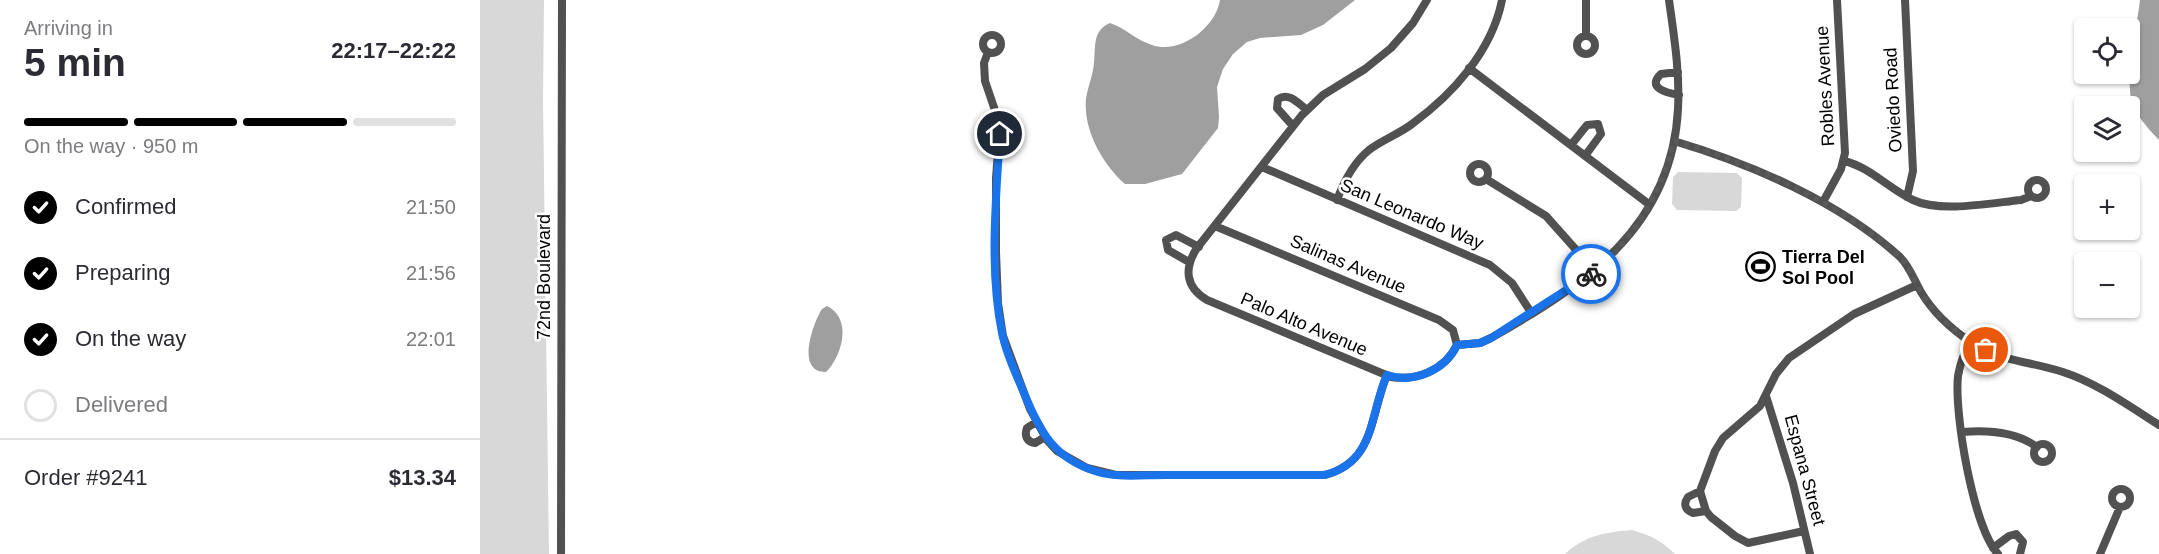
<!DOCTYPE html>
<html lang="en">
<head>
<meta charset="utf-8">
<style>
	body { margin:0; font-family:Arial,sans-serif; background:#f2f2f3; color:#2b2b33; height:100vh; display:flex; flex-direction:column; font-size:22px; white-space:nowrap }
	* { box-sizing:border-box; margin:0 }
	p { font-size:20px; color:#7c7c81 }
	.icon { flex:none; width:33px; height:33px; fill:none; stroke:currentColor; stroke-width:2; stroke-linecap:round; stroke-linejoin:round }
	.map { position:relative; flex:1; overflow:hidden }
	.panel { display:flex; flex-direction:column; background:#fff; width:480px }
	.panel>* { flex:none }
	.tools { position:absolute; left:1594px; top:18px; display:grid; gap:12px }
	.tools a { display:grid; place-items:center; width:66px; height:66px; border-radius:6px; background:#fff; box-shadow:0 2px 4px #0004; font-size:30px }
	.pin { position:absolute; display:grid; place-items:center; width:51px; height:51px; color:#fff; margin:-26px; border:3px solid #fff; border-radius:50%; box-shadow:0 2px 6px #0007 }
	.courier { position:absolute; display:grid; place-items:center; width:60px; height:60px; margin:-30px; border:4px solid #1a73e8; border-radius:50%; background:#fff; color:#222; box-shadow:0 2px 8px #0007 }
	.headline em { font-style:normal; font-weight:600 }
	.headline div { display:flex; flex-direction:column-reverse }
	.headline { display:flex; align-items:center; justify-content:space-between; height:102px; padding:0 24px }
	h1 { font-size:39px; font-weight:600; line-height:45px }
	.bar { display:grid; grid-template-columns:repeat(4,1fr); gap:9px 6px; align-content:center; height:72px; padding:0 24px }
	.bar i { height:8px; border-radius:4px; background:#e1e1e2 }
	.bar .active { background:#000 }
	.bar p { grid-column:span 4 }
	.line { display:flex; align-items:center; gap:15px; padding:0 24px; border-top:2px solid #e1e1e2 }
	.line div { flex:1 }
	ol { padding:0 24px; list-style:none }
	li { display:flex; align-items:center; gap:18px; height:66px }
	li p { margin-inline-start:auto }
	li .icon { padding:6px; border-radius:50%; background:#000; color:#fff; stroke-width:4 }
	li:last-child { color:#7c7c81 }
	li i { width:33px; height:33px; border:3px solid #e1e1e2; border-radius:50% }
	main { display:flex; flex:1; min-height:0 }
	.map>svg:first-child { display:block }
</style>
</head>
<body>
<main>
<section class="panel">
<div class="headline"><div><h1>5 min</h1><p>Arriving in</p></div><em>22:17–22:22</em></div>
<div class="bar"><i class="active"></i><i class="active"></i><i class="active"></i><i></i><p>On the way · 950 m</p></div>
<ol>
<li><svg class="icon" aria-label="check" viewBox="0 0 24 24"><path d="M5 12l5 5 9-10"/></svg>Confirmed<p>21:50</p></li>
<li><svg class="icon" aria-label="check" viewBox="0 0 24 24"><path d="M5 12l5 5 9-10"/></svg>Preparing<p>21:56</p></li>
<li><svg class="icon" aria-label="check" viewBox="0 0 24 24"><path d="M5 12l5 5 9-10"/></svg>On the way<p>22:01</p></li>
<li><i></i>Delivered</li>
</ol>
<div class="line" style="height:78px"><div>Order #9241</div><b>$13.34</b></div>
</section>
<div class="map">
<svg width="1679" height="554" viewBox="0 0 1679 554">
	<rect width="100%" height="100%" fill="#fff"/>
	<!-- green -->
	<path fill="#d8d8d8" d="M0,0H64L63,100L69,554H0Z
		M1198,172L1257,173L1262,178L1261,207L1256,211L1197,210L1192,204L1193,177Z
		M1152,530C1170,535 1182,541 1195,554H1085C1105,535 1127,532 1152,530Z"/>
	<!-- water -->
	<path fill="#9f9f9f" d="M740,0H875L843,25L821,35L780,38L767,42L753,54L743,69L737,87L739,117L738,128L702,174L665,184H645C623,165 603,130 606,99C608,86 613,75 614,63C616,46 612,31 630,23C645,28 656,40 672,45C700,55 736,27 740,0Z
		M1660,0H1679V140C1668,128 1654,114 1651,98C1646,73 1657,26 1660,0Z
		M347,306C373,319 362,356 346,372C315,373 333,323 342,309Z"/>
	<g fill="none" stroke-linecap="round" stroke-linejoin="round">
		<!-- street -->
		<path stroke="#515151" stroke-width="8" d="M947,0L933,23L911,48L885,69L843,95L822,115L717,248C704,268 705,287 727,300L911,377C937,381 965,370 977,345
			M1106,0V36
			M1425,0L1433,171L1427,197
			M503 44a9 9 0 1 1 18 0a9 9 0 1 1-18 0Z
			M1097 45a9 9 0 1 1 18 0a9 9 0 1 1-18 0Z
			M508,52L504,63L505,81L520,125L516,178V252L518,303L523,336L550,409L567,440L577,451L607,468L636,475H845C895,462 890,415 907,375
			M989,68L1170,205
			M1198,72L1181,74C1166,88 1187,93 1199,95
			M813,126L797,108L798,99C809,92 818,103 827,110
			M1194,141C1271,164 1360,202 1420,257C1430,267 1434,280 1441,292C1454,314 1471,329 1492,343C1519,361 1553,362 1583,372C1617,383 1649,406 1679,425
			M1091,145L1107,125L1118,124L1121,134L1105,156
			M1364,161C1390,167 1409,189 1433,200C1460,213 1511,203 1541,200L1551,196
			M990 173a9 9 0 1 1 18 0a9 9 0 1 1-18 0Z
			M782,167L1010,265L1032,283L1052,314
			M1006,179L1066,216L1115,271
			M1548 189a9 9 0 1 1 18 0a9 9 0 1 1-18 0Z
			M857,200C864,181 873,163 889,150C902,140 919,134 932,124C973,94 1012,51 1022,0
			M1343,202L1361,169L1365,153L1357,0
			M735,226L959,320L973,330L977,345
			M709,262L688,250L686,240L696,235L719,247
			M1491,342C1484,352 1480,364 1478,376C1474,413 1493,527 1518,554
			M977,345L1000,343L1011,338C1104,285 1192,228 1198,109C1200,73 1194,36 1189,0
			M1286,396L1313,483L1330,554
			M556,422L547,428C544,436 547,442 555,443L565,437
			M1483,432C1508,430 1536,432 1557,447
			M1554 453a9 9 0 1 1 18 0a9 9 0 1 1-18 0Z
			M1632 498a9 9 0 1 1 18 0a9 9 0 1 1-18 0Z
			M1220,491L1208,497C1203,504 1205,510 1213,513L1226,511
			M1324,531L1268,543L1255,536L1231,517L1226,511L1220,491L1235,451L1243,438L1280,406L1296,374L1309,358L1374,314L1437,285
			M1513,548L1529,536L1536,534L1543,542L1540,554
			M81,554L82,0
			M1620,554L1640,507"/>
	</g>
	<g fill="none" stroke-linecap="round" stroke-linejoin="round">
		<!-- done -->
		<path stroke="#595959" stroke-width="6" stroke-dasharray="0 10.8" d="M1111,274C1154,240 1181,193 1194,141C1269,163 1364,204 1421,258C1430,267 1433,279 1439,289C1455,316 1478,336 1506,350"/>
		<!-- route -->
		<path stroke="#1a73e8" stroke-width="8" d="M520,134C516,199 509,269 522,333C526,354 536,374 544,393C560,432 574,459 618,472C639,478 664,475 686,475C739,475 792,475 844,475C896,462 889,415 907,375C934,384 965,370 977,345L1000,343L1011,338L1111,274"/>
	</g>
	<!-- icons -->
	<defs>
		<symbol id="stadium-ring" viewBox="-11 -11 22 22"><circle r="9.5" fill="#fff" stroke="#000" stroke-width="1.5"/><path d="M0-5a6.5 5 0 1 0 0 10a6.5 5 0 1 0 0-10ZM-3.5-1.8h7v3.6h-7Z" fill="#000"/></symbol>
	</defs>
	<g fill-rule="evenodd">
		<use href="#stadium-ring" x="1264" y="250" width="33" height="33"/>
	</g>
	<g text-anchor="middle" stroke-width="5" stroke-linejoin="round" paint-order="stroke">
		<!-- street labels -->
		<g font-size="18" fill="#000" stroke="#fff">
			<text transform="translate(1345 86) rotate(-93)" y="6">Robles Avenue</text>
			<text transform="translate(1413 100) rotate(-93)" y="6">Oviedo Road</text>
			<text transform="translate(932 214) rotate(23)" y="6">San Leonardo Way</text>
			<text transform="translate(868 264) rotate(23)" y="6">Salinas Avenue</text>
			<text transform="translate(64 277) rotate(-90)" y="6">72nd Boulevard</text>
			<text transform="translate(824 324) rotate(23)" y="6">Palo Alto Avenue</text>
			<text transform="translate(1325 470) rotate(75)" y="6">Espana Street</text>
		</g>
		<!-- poi labels -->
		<g font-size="18" font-weight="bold" fill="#000" stroke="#fff" text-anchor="start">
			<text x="1302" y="263">Tierra Del<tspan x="1302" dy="21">Sol Pool</tspan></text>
		</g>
	</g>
</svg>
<div class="tools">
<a><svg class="icon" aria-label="locate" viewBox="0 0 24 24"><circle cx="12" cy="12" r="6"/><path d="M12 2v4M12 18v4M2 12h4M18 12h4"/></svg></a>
<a><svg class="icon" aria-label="layers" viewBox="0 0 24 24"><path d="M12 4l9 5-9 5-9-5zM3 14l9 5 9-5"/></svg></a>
<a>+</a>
<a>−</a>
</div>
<div class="pin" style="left:1506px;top:350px;background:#ea580c"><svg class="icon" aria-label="bag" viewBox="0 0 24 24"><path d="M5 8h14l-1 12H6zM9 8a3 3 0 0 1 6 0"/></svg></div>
<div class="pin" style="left:520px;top:134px;background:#1f2937"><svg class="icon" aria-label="home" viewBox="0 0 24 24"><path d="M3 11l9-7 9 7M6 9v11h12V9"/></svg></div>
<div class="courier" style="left:1111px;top:274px"><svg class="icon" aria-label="bike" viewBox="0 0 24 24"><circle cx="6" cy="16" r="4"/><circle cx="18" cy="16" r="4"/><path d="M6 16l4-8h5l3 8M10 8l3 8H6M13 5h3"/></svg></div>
</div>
</main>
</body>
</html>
